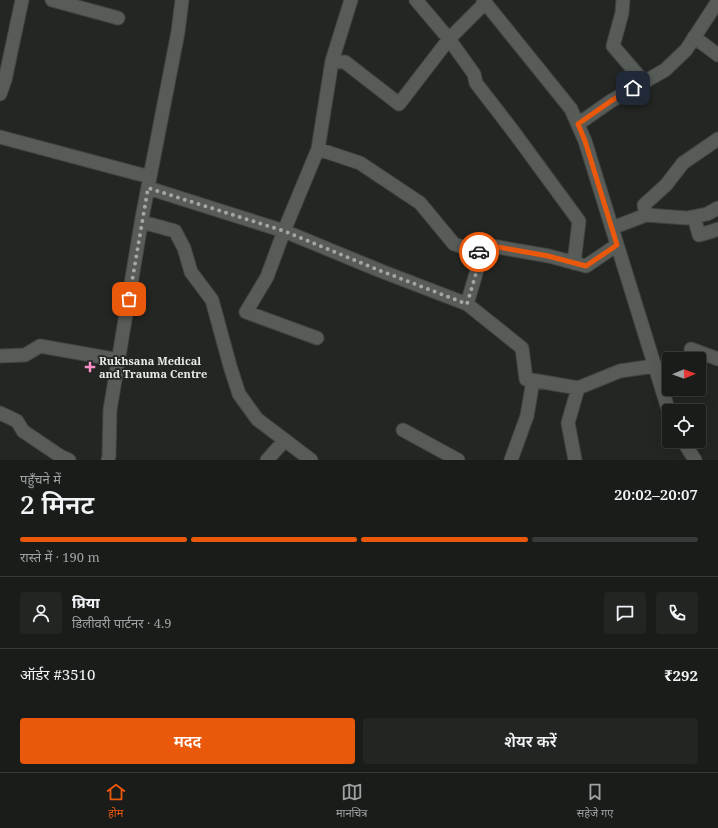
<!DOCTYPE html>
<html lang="hi">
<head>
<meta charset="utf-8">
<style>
	body { margin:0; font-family:"Noto Serif","Noto Sans Devanagari",serif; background:#232523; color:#f1f3f6; height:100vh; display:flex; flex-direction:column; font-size:15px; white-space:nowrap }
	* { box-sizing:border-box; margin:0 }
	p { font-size:13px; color:#9fa1a2 }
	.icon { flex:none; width:22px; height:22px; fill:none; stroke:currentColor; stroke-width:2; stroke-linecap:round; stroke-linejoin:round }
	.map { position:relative; height:460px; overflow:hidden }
	.sheet { display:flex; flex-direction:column; background:#1a1c1a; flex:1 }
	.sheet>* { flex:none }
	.needle { width:26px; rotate:89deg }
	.tools { position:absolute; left:662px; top:352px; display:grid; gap:8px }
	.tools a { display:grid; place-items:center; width:44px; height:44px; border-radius:4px; background:#1a1c1a; box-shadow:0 4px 16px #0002,0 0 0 1px #383a39; font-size:20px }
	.pin { position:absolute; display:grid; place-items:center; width:34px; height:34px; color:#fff; margin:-17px; border-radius:8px; box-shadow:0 2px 6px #0006 }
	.courier { position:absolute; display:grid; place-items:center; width:40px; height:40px; margin:-20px; border:3px solid #ea580c; border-radius:50%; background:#fff; color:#222; box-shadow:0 1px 5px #0007 }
	.headline em { font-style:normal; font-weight:600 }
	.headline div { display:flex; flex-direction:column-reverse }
	.headline { display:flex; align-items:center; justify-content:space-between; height:68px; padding:0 20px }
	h1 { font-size:26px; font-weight:600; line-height:30px }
	.bar { display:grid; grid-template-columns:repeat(4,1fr); gap:6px 4px; align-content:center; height:48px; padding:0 20px }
	.bar i { height:5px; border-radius:3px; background:#383a39 }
	.bar .selected { background:#ea580c }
	.bar p { grid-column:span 4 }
	.line { display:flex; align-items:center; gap:10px; padding:0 20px; border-top:1px solid #383a39 }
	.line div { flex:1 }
	.round { display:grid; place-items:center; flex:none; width:42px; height:42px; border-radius:4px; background:#232523 }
	.cta { display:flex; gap:8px; margin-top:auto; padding:8px 20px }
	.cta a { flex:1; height:46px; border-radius:4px; background:#ea580c; color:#fff; font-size:16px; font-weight:600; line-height:46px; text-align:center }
	.cta a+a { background:#232523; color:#f1f3f6 }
	.tab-bar { display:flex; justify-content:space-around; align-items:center; height:56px; border-top:1px solid #383a39; background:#1a1c1a; font-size:11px; color:#9fa1a2 }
	.tab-bar a { display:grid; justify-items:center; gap:2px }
	.tab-bar .selected { color:#ea580c }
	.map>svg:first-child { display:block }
</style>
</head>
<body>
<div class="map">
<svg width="718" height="460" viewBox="0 0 718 460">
	<rect width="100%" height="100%" fill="#232623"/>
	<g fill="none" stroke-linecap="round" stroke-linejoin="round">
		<defs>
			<path id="minor" d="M52,0L118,18
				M416,0L449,39L474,74L476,83L513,131L579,221L574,263
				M483,0L571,109L585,141L669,412
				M623,0L622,13L613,46L644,82
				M694,37L718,55
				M332,61L345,62L399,104L449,39L485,3
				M0,94L5,80L22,0
				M578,124L611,101L665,70L686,50L718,1
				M0,137L150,177
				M318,149L360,163L420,203L454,244L466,248L492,246L549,256L586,266L617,245
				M148,188L284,231L381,271L467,304L522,348L526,379L578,388L620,371L654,366
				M646,215L644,205L666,185L683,163L718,139
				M694,217L699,235L713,231L718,229
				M142,222L175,231L184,248L191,272L212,300L230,366L239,394L257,419L311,460
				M612,228L646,215L687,218L707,214L718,208
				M467,304L477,270L480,247
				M317,338L246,312L267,277L284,231L318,149L332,61L351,0
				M691,349L718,359
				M0,356L25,355L40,346L119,360
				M0,413L17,421L23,431L60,456L69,460
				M403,430L458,460
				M683,441L695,460
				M108,460L109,456L110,410L142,218L178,32L182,0
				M267,460L285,440
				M511,460L527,416L533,381
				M575,460L568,423L578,388"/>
		</defs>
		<!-- minor casing -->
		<use href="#minor" stroke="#414441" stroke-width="15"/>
		<!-- minor -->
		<use href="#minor" stroke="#585c58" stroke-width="13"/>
	</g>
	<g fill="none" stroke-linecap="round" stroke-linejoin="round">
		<!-- done -->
		<path stroke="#a4a6a4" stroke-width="4" stroke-dasharray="0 7.2" d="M129,299L148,188L284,231L381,271L467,304L477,270L479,252"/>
		<!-- route -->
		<path stroke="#ea580c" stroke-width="5" d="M479,252L480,247L492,246L548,256L586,266L617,245L585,141L578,124L611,101L633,88"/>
	</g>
	<!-- markers -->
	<path fill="#fa8fc8" stroke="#232623" stroke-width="1.5" d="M88 361h4v4h4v4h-4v4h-4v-4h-4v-4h4z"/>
	<g text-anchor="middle" stroke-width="3.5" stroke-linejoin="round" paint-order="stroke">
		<!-- poi labels -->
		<g font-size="11" font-weight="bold" fill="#e9ebe9" stroke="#232623" text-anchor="start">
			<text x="99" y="365">Rukhsana Medical<tspan x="99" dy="13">and Trauma Centre</tspan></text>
		</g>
	</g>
</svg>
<div class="tools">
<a><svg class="needle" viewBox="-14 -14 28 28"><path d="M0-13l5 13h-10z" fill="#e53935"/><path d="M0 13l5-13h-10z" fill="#9fa1a2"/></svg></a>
<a><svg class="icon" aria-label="locate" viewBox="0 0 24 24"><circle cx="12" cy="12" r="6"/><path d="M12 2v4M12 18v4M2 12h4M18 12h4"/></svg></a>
</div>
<div class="pin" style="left:129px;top:299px;background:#ea580c"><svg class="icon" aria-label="bag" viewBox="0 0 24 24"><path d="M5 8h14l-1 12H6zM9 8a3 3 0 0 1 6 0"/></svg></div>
<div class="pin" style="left:633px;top:88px;background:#1f2937"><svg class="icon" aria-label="home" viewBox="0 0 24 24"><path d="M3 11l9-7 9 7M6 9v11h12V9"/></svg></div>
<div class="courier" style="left:479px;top:252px"><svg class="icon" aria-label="car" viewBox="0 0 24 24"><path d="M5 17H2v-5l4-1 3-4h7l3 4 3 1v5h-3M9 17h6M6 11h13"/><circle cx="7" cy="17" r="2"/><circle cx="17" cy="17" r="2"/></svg></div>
</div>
<section class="sheet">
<div class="headline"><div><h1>2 मिनट</h1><p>पहुँचने में</p></div><em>20:02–20:07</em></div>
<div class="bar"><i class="selected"></i><i class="selected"></i><i class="selected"></i><i></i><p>रास्ते में · 190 m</p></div>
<div class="line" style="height:72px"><a class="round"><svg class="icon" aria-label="person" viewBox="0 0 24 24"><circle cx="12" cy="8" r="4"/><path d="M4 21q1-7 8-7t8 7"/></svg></a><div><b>प्रिया</b><p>डिलीवरी पार्टनर · 4.9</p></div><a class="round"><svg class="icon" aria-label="chat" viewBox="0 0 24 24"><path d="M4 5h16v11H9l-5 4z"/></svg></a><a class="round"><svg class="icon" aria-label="phone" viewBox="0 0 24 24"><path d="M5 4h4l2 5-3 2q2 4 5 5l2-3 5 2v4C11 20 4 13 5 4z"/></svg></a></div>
<div class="line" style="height:52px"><div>ऑर्डर #3510</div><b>₹292</b></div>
<div class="cta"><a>मदद</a><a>शेयर करें</a></div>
</section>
<nav class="tab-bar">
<a class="selected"><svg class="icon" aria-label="home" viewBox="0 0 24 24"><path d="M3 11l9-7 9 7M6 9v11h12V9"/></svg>होम</a>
<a><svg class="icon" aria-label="map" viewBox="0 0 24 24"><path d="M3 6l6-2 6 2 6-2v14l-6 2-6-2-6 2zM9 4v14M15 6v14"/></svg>मानचित्र</a>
<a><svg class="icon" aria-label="saved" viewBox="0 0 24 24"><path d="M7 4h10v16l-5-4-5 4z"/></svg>सहेजे गए</a>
</nav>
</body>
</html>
